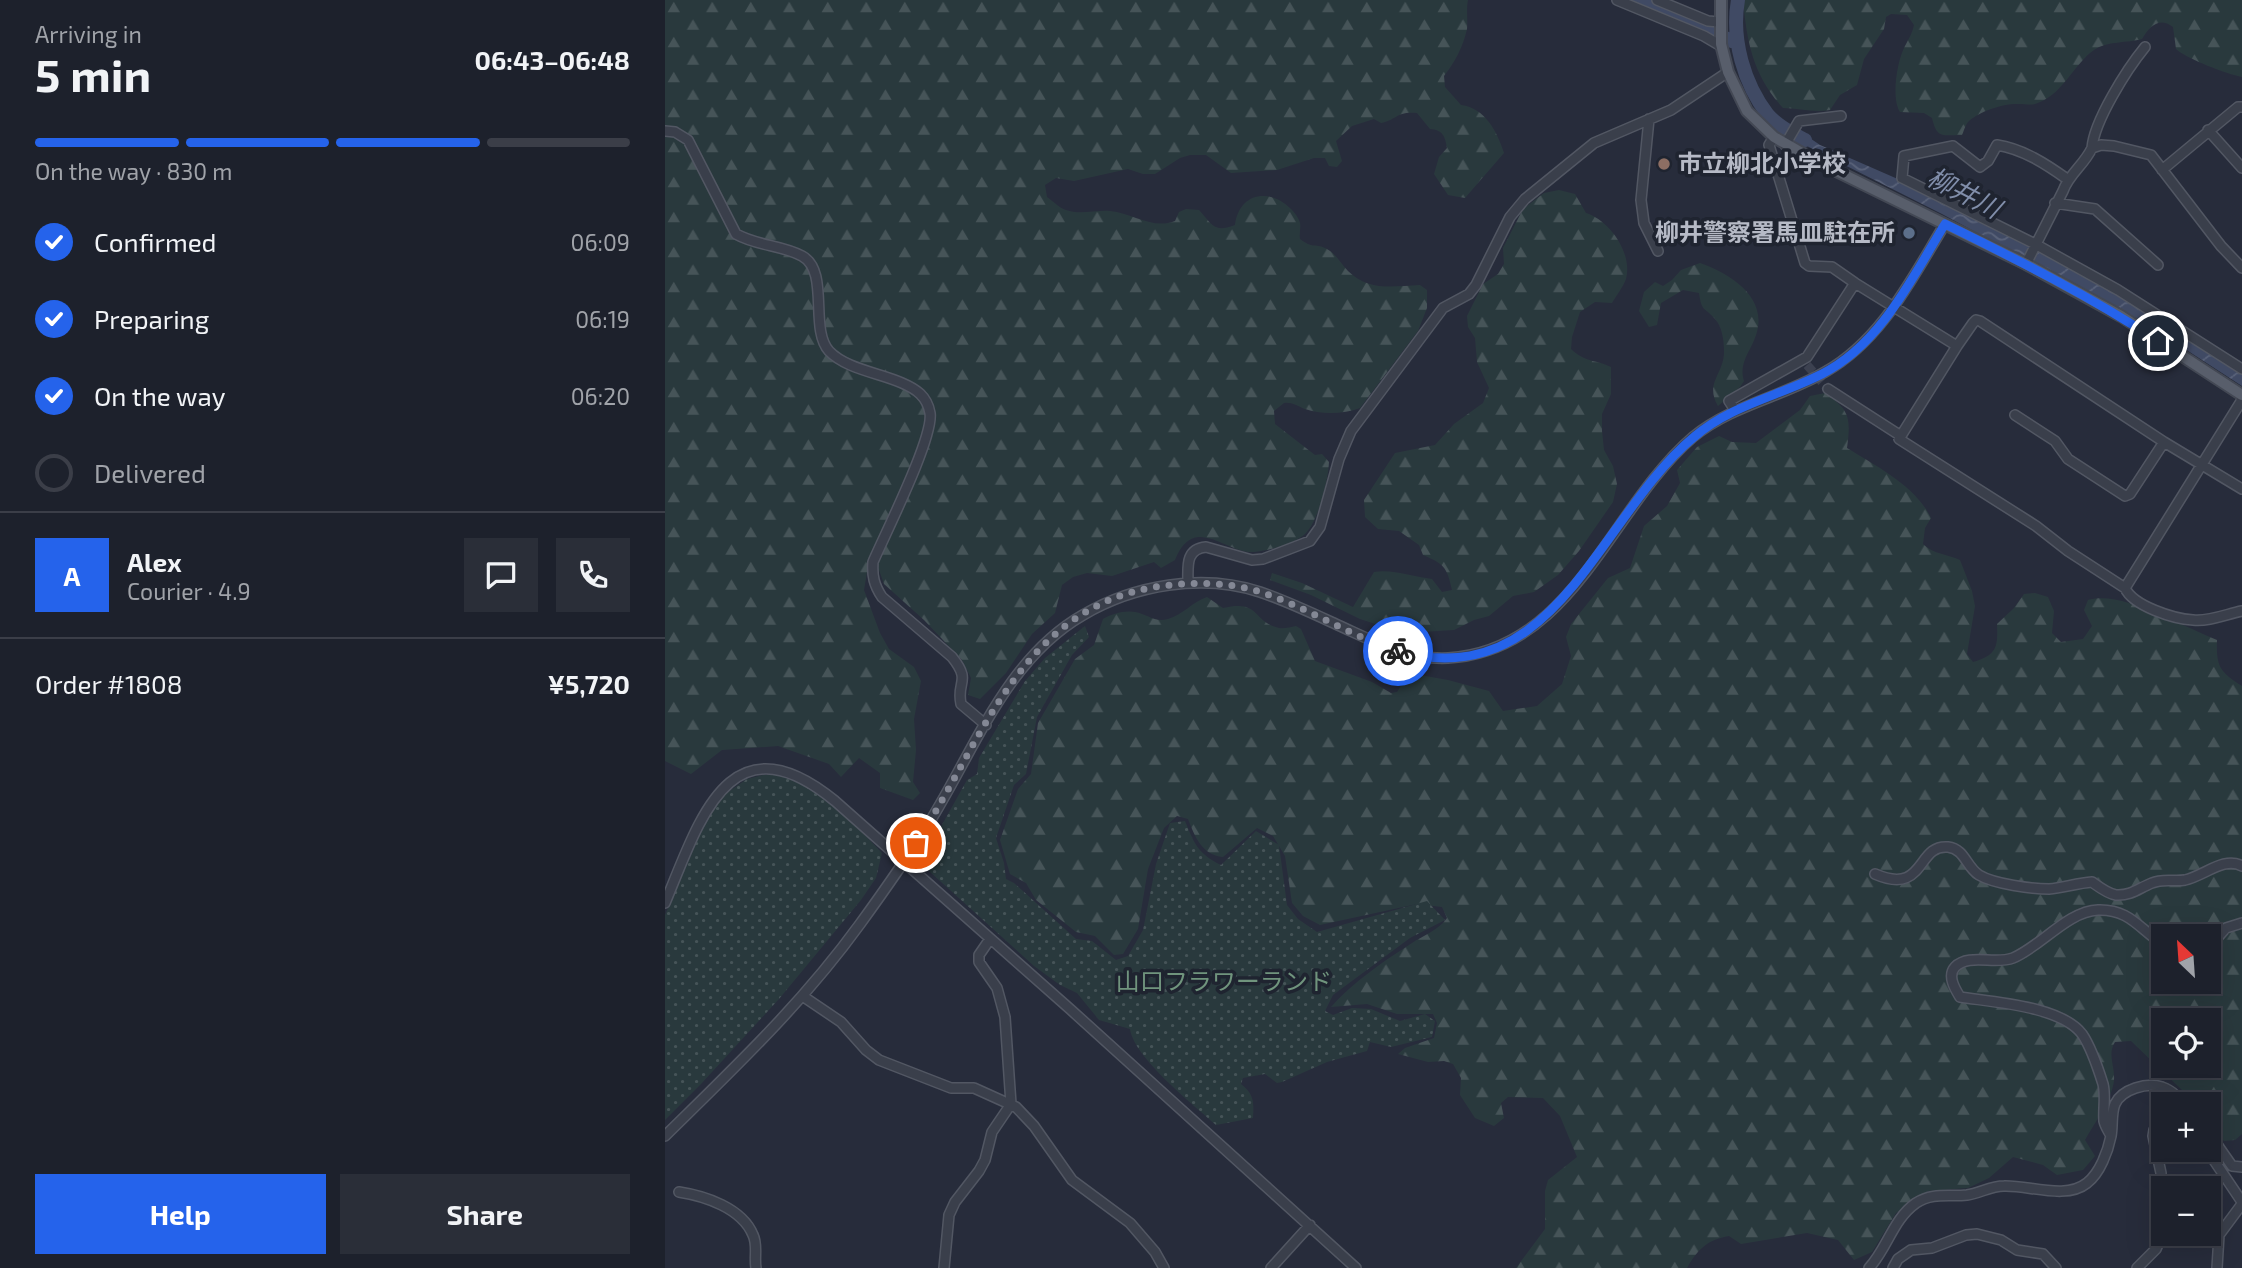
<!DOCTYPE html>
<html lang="en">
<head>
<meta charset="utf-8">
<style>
	body { margin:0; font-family:"Exo 2","Noto Sans JP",sans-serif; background:#2a2e38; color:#f1f3f6; height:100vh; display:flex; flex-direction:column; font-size:26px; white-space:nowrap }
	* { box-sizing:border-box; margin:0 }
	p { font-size:23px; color:#a0a3a9 }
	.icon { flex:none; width:38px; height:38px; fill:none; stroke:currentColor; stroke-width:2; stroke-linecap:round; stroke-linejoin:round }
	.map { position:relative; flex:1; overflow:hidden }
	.details { display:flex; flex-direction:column; background:#1d212c; width:665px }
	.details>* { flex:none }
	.needle { width:46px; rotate:335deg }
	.buttons { position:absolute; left:1486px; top:924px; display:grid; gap:14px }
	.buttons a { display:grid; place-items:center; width:70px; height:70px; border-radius:0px; background:#1d212c; box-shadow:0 7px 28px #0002,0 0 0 2px #3b3e48; font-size:35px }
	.pin { position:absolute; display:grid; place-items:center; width:60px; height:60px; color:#fff; margin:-30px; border:4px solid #fff; border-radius:50%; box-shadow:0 2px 7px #0007 }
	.courier { position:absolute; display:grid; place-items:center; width:70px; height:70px; margin:-35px; border:5px solid #2563eb; border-radius:50%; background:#fff; color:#222; box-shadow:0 2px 9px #0007 }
	.head em { font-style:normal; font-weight:700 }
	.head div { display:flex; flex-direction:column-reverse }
	.head { display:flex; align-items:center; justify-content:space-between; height:119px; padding:0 35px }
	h1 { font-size:46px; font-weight:700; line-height:52px }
	.bar { display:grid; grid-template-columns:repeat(4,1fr); gap:10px 7px; align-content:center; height:84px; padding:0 35px }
	.bar i { height:9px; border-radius:5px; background:#3b3e48 }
	.bar .selected { background:#2563eb }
	.bar p { grid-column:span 4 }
	.line { display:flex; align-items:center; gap:18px; padding:0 35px; border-top:2px solid #3b3e48 }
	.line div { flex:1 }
	.round { display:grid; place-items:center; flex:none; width:74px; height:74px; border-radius:0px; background:#2a2e38 }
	ol { padding:0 35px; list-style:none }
	li { display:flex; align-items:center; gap:21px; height:77px }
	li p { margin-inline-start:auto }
	li .icon { padding:7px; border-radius:50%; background:#2563eb; color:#fff; stroke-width:4 }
	li:last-child { color:#a0a3a9 }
	li i { width:38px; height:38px; border:4px solid #3b3e48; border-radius:50% }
	.button { display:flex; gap:14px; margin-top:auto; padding:14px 35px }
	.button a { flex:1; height:80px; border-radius:0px; background:#2563eb; color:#fff; font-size:28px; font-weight:700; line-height:80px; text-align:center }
	.button a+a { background:#2a2e38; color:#f1f3f6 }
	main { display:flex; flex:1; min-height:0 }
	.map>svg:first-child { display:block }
</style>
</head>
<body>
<main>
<section class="details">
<div class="head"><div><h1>5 min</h1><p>Arriving in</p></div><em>06:43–06:48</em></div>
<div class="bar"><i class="selected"></i><i class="selected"></i><i class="selected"></i><i></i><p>On the way · 830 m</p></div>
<ol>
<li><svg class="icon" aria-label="check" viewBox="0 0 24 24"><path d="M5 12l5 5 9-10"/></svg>Confirmed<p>06:09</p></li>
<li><svg class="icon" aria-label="check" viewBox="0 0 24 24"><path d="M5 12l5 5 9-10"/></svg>Preparing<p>06:19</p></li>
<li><svg class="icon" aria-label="check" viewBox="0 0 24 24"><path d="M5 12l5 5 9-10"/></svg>On the way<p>06:20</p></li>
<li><i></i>Delivered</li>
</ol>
<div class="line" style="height:126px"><b class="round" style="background:#2563eb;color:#fff">A</b><div><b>Alex</b><p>Courier · 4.9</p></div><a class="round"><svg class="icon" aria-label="chat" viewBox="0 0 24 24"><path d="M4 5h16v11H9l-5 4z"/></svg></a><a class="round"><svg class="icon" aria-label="phone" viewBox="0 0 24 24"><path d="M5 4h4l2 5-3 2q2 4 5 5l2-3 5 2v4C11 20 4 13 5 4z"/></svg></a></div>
<div class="line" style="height:91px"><div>Order #1808</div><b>¥5,720</b></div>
<div class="button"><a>Help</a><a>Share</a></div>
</section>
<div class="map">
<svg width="1577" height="1268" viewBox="0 0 1577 1268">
	<defs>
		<pattern id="forest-firs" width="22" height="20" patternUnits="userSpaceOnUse" patternTransform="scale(1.75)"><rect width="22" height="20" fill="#29393d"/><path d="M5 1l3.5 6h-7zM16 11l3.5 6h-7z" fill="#465458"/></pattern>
		<pattern id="park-dots" width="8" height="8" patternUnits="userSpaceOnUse" patternTransform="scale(1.75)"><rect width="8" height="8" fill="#29393d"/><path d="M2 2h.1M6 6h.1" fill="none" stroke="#465458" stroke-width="1.8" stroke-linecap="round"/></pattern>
		<pattern id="water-waves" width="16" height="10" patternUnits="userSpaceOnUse" patternTransform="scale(1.75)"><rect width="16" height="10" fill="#404a64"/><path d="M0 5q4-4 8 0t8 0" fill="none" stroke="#596279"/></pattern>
	</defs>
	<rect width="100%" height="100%" fill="#272c3b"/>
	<!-- forest -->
	<path fill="url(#forest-firs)" fill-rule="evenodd" d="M0,0H803C801,10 803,21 802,29C798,47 790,62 779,76L780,87L796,105C820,108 832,131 839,153L800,198L783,195L769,174L774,157L782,148C780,136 778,130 765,129L752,113C731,111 732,120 716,123L709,119L687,126L671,141L677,161L672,167L664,166L660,158H649L612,170L566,173L541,155H525L515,158L490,174H478L463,169L409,181L391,178L380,185L382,197C388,201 394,208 401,210C414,215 431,210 445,211C468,213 487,230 510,221L514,212L521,209L534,210C548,225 548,233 570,225C574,193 604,187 626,209C629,212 634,218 635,223C636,228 634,234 635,239C648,249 649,243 660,248C671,253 675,263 683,271C704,292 729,286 755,285L762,290V308L753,331L695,408C679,414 657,415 640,409C632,406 627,402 619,403L609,411L610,424L650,455L657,454L664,462C663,481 654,520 640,534C629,544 603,551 589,552C561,554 529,512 510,560L496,568L489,562L447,576L422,573L408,577L397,585L390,613L367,634L341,673L315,699L303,695L306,678L297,660L259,620L219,584L214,570L203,566L199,590L215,633L224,649L249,667L256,681L249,719L251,750L248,782L255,793L248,800L215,788V773L194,758L176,777L164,764L113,746L57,750L26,774L0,761Z
		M1078,0H1577V77C1562,74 1522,59 1511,49L1508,27C1494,16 1484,27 1477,39C1462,43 1442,41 1429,50C1409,64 1399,92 1375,102C1367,106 1363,104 1354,104C1339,103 1315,111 1304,121C1300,125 1299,131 1297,135C1277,135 1272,139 1267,118L1259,113L1235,112C1226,98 1232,61 1240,46C1244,38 1247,34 1249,25L1242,15L1226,14L1221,17L1219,29L1199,59L1192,85L1175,95L1165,110C1149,113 1134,108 1118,108C1088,75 1082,43 1078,0Z
		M894,190L910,194L921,213C944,220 968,253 961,279C958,287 951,296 947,303L930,302L915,312L907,337L906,349C921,363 929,359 946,367V394L937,414V431L939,450L948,466L952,484L948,502L914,551L893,575L869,592L848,596L824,616L809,620L789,630L756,632L729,630L695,619L646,595L605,580L607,573L637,583L688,607L709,572C728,569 748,577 767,579L777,592L787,590C782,567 779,564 758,555L754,545L734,531L713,529L700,517L699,500L730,453L770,445L789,424L818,403L824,388L812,362L810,338L803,327L802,316L818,284L833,274L839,264L838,248L858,209L879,193Z
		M1035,263C1064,273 1104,297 1091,335C1086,351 1073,363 1079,381L1075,387L1053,406C1039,382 1060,374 1059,350C1059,341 1057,326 1050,319C1039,306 1037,313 1034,293L1018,290L996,303L992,325L984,327L974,311L979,292L990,282L998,286L1007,280L1016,270Z
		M1160,393C1185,410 1186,418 1182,448C1211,466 1251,486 1266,518L1260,528L1258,544C1268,554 1282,554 1295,560L1307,591L1310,606L1302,654L1308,662C1332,655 1333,647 1332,624L1349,608L1359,594L1370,593L1383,597L1389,611L1387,633L1396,642L1418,639L1427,626L1419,610L1423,600C1457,590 1518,627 1552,640C1551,667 1555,672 1577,686V1134L1570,1140L1559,1141L1544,1124V1104H1521L1517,1090L1466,1041L1450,1042C1442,1054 1450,1066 1449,1080C1448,1097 1429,1124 1420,1140L1430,1156L1418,1170L1392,1175L1378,1165L1348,1157L1324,1178L1303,1188L1263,1191L1231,1213L1207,1252L1189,1260L1173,1240L1142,1233L1076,1244L1064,1236C1042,1240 1033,1249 1022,1268H851L880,1229V1191L883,1180L912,1157L895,1116L878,1098L843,1097L836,1103L839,1118L829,1126L810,1118L795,1095L796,1078L788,1064L779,1061L763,1062L733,1054L740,1048L769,1038L772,1023L768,1014H732L702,1004L666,1007C688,982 719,961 747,943C759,935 774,930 782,918L777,907L752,904L655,925L638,916L627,903L620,856L608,836L592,828L558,857C537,855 530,837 523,819L512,816L499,828L483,869L473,929L458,954L449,955L430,936L411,932L371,900L361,883L345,874L335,840L353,789L366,774L373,723L410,659L429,645L438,619C447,614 459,610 470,612C482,614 490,623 503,619C518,615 527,602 542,597L558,608C596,599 587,622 614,628C619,629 626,627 631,626L636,629L650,661L707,682L726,693L732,692L740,679L749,674L783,680L824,691L838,711L872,706L897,684L906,656L901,637L906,624L943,578L965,568L979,526L1002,506L1015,483L1012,470L1032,447L1054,436L1067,442L1091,443L1135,410L1145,396ZM1498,936H1544V982H1498ZM1498,1020H1544V1066H1498Z"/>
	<!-- park -->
	<path fill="url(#park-dots)" d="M420,626L424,637L407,655L372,717L361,774L349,785L331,838L339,863L341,879L349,883L411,939L427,941L451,960L463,956L478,930L491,864L505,823L520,821C529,843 533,854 556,865L591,831L614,845L622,905L633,919L652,932L762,901L780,920L745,938L668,995L660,1011L668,1015L687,1008L706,1009L735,1021L760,1014L770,1021L767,1037L726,1047L705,1042L702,1051L662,1062L617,1082L612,1083L600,1074L578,1078L576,1084C589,1094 589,1102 588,1118L551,1125C529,1105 469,1058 465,1029L434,1020L412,993L395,985L369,966L265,872L260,864L259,857L302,780L312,774L314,758L360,681L380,658Z
		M98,775C105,775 114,774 121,776C149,783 197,831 217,853L211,878L196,900L114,999L36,1084L0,1120V915L42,818L53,799L82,779Z"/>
	<!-- water -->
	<path fill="url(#water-waves)" d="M1133,130L1155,145L1235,180L1326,225L1450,293L1577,373V386L1480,323L1277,214L1128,139Z"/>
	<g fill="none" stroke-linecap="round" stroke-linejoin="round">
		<!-- river -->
		<path stroke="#404a64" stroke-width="14" d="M971,0L1067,41
			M1073,0C1066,39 1079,84 1103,115C1113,126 1127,133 1140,140"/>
		<!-- minor-tunnel -->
		<path stroke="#3c4150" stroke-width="9" stroke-dasharray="9 4.5" stroke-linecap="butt" d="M1142,365L1163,389"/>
		<defs>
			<path id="minor" d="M952,0L1039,36L1056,46
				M992,0L1043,21L1054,22
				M984,119L976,200L979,223L993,251
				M1543,130L1577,168
				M0,131L10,132L23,140L71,234C92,246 117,245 137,256C165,271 144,329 164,351C181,369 215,373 237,383C251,389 262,396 265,413C269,437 220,534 208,562C207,576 209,585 217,597L287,657C307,682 291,681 296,704L321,725
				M1109,137L1104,145L1140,263L1144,266L1167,267L1190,283
				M1120,145L1134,121L1176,116
				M1427,148C1429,121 1462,69 1480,47
				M1497,170L1573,107H1577
				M1402,179C1381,164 1358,149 1332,145L1323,161L1315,167L1288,146L1239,156L1237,178L1370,244L1453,290L1577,369
				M1390,203L1430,209L1493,265
				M1361,264L1398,191C1404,174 1419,165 1427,148L1436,145L1449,146L1486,155L1556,246L1577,268
				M1292,346L1234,439L1371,526L1403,551L1460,588C1468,606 1509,619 1528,620C1543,622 1562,614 1577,611
				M1163,389L1236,436
				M1070,410L1064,401L1142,357L1190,283L1292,346L1308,323L1311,320L1315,321L1499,442L1577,489
				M1350,415L1390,441L1403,459L1460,496L1465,494L1499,442
				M523,583C523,567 520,549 541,547L587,560L598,559L645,541L655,527L674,459L686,431L778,308L804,294L811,285L845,217L860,199L929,143L1006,110L1063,72
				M1460,588L1577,400
				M1210,874C1261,896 1251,844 1283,847C1300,849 1301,867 1314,875C1329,884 1367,889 1384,889C1398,888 1412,883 1427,882C1434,887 1443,894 1451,895C1466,896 1474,888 1487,883C1498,878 1509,882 1520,880C1539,876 1559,856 1577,866
				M0,903C34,822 64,714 170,801L405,1009L691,1268
				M1544,947L1561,928L1577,923
				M139,997L176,1022L201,1050L214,1060L286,1088H309L351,1107L369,1126L407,1180L465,1223L490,1252L499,1268
				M1544,1133L1567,1166L1577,1167
				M0,1136C70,1067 137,1004 195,924C219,891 243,857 264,823C309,751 341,659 418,615C469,585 537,573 595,592C622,601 649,614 675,626C710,642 743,660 783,658C908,651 945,508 1028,437C1067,405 1117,397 1160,372C1217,340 1247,278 1280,224
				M1446,1136C1444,1132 1440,1126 1439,1121C1438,1109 1441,1096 1438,1084C1433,1068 1426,1047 1417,1034C1396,1006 1327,1002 1295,997C1290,989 1282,976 1290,967C1304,953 1330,965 1348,958C1375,947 1403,911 1433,910C1465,909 1474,929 1498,944
				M1542,1150L1577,1202
				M14,1192C40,1196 77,1208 88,1235C93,1245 89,1257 91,1268
				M279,1268L284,1215L290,1202L314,1171L320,1160L327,1132L346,1104L340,1017L332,988L314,962V955L325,939
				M606,1268L645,1225
				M1204,1268C1222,1249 1228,1219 1251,1203C1268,1192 1284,1197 1302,1195C1315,1193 1326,1186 1339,1186C1364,1185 1401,1200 1422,1183C1435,1173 1443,1151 1446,1136C1448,1126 1446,1113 1450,1104C1457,1089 1482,1082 1497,1087C1505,1090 1513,1095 1515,1104
				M1228,1268L1233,1259L1246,1250L1267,1248L1301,1235L1312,1234L1336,1240L1352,1250L1378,1254L1391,1268
				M1472,1268L1491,1249L1495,1240L1496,1173L1488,1136L1489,1130L1498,1117
				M1552,1268L1554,1235L1577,1204"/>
			<path id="major" d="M1056,0V44L1063,72L1082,111L1109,137L1151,161L1361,264L1456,316L1577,395"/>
		</defs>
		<!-- minor casing -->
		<use href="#minor" stroke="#525763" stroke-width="12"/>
		<!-- major casing -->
		<use href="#major" stroke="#434854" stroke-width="14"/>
		<!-- minor -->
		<use href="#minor" stroke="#3a3f4b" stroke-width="9"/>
		<!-- major -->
		<use href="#major" stroke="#585e6b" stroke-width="10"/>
	</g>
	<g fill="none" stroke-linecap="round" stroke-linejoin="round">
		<!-- done -->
		<path stroke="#848895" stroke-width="7" stroke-dasharray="0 12.6" d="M251,843C319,740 356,605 497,586C528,582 562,582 592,591C641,606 684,636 733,651"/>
		<!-- route -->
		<path stroke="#2563eb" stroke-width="9" d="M733,651C891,696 934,515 1029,437C1066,405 1114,396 1157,374C1216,344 1247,278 1280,224C1353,260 1425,296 1493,341"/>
	</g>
	<!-- markers -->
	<circle fill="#8d6e63" stroke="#1f2430" stroke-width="2.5" cx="999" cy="164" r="7"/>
	<circle fill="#5c6f8a" stroke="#1f2430" stroke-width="2.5" cx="1244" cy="233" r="7"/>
	<g text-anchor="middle" stroke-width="7" stroke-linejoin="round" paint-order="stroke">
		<!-- poi labels -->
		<g font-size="24" font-weight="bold" fill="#b6bac6" stroke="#1f2430" text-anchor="start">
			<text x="1013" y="172">市立柳北小学校</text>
			<text x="1230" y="241" text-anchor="end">柳井警察署馬皿駐在所</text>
		</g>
		<!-- park labels -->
		<g font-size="24" fill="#70947d" stroke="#1f2430">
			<text x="559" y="990">山口フラワーランド</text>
		</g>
		<!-- water labels -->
		<g font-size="26" font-style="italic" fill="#818eaa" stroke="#1f2430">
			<text transform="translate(1299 193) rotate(27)" y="9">柳井川</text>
		</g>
	</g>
</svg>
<div class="buttons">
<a><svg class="needle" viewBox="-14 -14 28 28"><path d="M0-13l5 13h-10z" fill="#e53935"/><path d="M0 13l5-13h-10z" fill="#a0a3a9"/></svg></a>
<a><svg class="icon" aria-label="locate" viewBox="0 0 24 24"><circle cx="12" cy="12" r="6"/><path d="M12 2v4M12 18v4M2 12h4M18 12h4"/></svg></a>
<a>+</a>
<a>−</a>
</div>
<div class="pin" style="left:251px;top:843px;background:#ea580c"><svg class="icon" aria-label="bag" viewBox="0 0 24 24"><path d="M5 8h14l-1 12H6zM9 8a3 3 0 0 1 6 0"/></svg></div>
<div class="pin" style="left:1493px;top:341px;background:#1f2937"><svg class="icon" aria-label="home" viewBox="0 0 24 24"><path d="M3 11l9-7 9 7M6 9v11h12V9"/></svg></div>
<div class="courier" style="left:733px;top:651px"><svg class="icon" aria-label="bike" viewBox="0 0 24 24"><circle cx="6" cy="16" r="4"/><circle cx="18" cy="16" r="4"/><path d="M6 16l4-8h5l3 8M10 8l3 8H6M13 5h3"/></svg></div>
</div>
</main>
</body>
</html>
